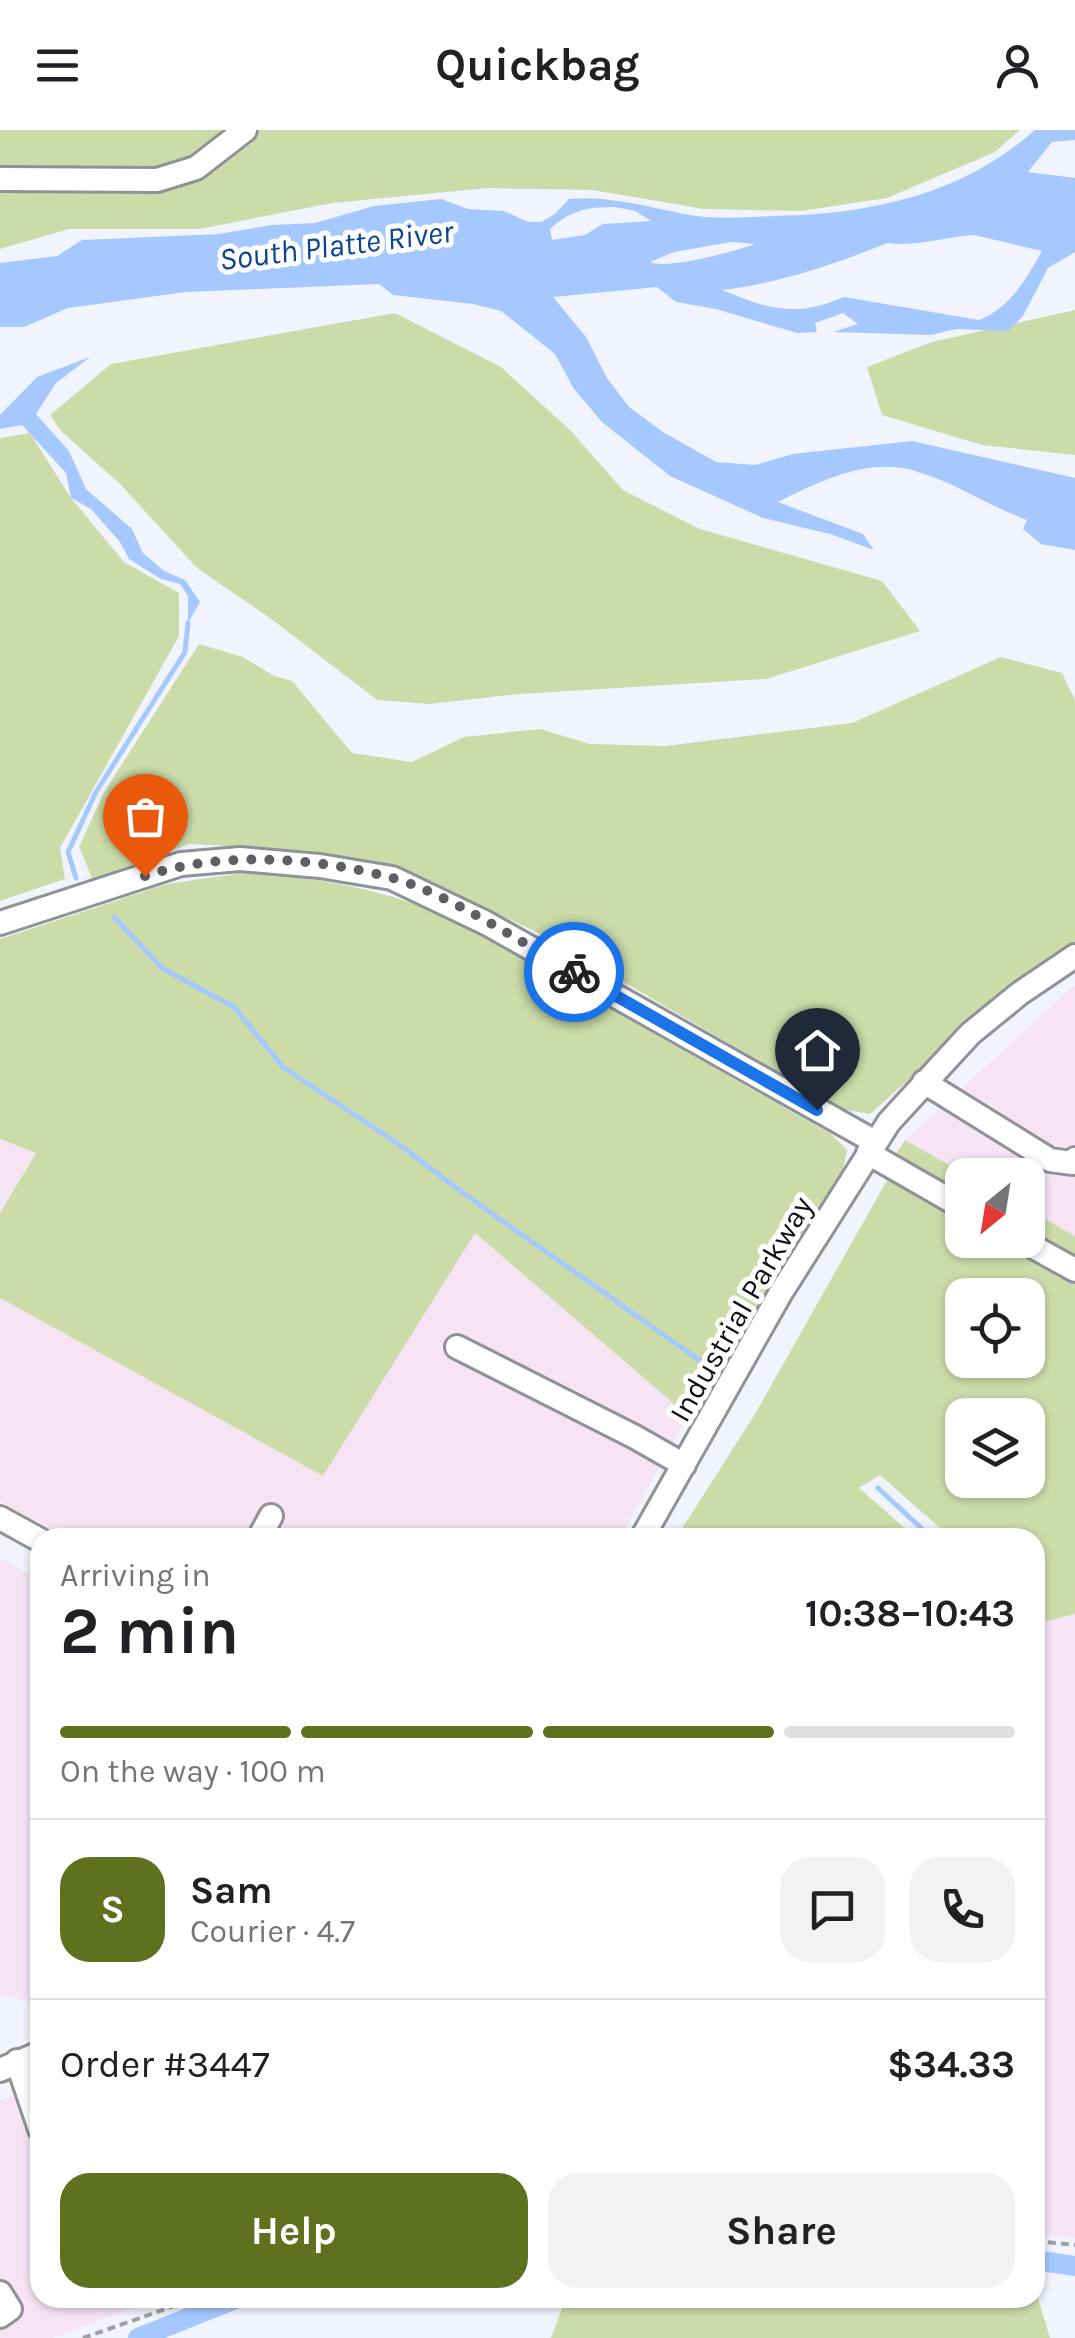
<!DOCTYPE html>
<html lang="en">
<head>
<meta charset="utf-8">
<style>
	body { margin:0; font-family:Karla,sans-serif; background:#f2f2f2; color:#202124; height:100vh; display:flex; flex-direction:column; font-size:38px; white-space:nowrap }
	* { box-sizing:border-box; margin:0 }
	p { font-size:32px; color:#757577 }
	.icon { flex:none; width:55px; height:55px; fill:none; stroke:currentColor; stroke-width:2; stroke-linecap:round; stroke-linejoin:round }
	.map { position:relative; flex:1; overflow:hidden }
	.side { position:absolute; left:30px; top:1398px; width:1015px; height:780px; display:flex; flex-direction:column; background:#fff; border-radius:30px; box-shadow:0 2px 8px #0004 }
	.side>* { flex:none }
	.needle { width:65px; rotate:210deg }
	.tools { position:absolute; left:945px; top:1028px; display:grid; gap:20px }
	.tools a { display:grid; place-items:center; width:100px; height:100px; border-radius:20px; background:#fff; box-shadow:0 2px 8px #0004; font-size:50px }
	.pin { position:absolute; display:grid; place-items:center; width:85px; height:85px; color:#fff; margin:-102px -42px; border-radius:50% 50% 50% 0; rotate:-45deg; box-shadow:0 0 10px #0007 }
	.pin .icon { rotate:45deg }
	.courier { position:absolute; display:grid; place-items:center; width:100px; height:100px; margin:-50px; border:8px solid #1a73e8; border-radius:50%; background:#fff; color:#222; box-shadow:0 2px 12px #0007 }
	.summary em { font-style:normal; font-weight:700 }
	.summary div { display:flex; flex-direction:column-reverse }
	.summary { display:flex; align-items:center; justify-content:space-between; height:170px; padding:0 30px }
	h1 { font-size:65px; font-weight:700; line-height:75px }
	.bar { display:grid; grid-template-columns:repeat(4,1fr); gap:15px 10px; align-content:center; height:120px; padding:0 30px }
	.bar i { height:12px; border-radius:8px; background:#e0e0e0 }
	.bar .selected { background:#5f711f }
	.bar p { grid-column:span 4 }
	.line { display:flex; align-items:center; gap:25px; padding:0 30px; border-top:2px solid #e0e0e0 }
	.line div { flex:1 }
	.round { display:grid; place-items:center; flex:none; width:105px; height:105px; border-radius:30px; background:#f2f2f2 }
	.primary-button { display:flex; gap:20px; margin-top:auto; padding:20px 30px }
	.primary-button a { flex:1; height:115px; border-radius:30px; background:#5f711f; color:#fff; font-size:40px; font-weight:700; line-height:115px; text-align:center }
	.primary-button a+a { background:#f2f2f2; color:#202124 }
	header { display:flex; justify-content:space-between; align-items:center; height:130px; padding:0 30px; background:#fff; font-size:45px; font-weight:700 }
	.map>svg:first-child { display:block }
</style>
</head>
<body>
<header><svg class="icon" aria-label="menu" viewBox="0 0 24 24"><path d="M4 6h16M4 12h16M4 18h16"/></svg>Quickbag<svg class="icon" aria-label="person" viewBox="0 0 24 24"><circle cx="12" cy="8" r="4"/><path d="M4 21q1-7 8-7t8 7"/></svg></header>
<div class="map">
<svg width="1075" height="2208" viewBox="0 0 1075 2208">
	<rect width="100%" height="100%" fill="#f2f4fd"/>
	<!-- industrial -->
	<path fill="#f6e4f5" d="M1075,855V1106L1028,1079V1045H967L905,1010Z
		M0,1009L36,1022L0,1083Z
		M474,1102L688,1286L620,1407H66L0,1371V1168L323,1346Z
		M0,1428L40,1450V1875L0,1864Z
		M1075,1484V2108L1035,2103V1494Z
		M40,1954V2168H157L53,2208H0V1971Z"/>
	<!-- green -->
	<path fill="#ccdca9" fill-rule="evenodd" d="M0,0H1020L995,22L887,68L801,81L704,79L592,60L488,58L332,73L200,99H69L0,119Z
		M1075,180V325L982,315L882,285L867,237L932,212Z
		M395,183L501,237L570,300L623,360L700,399L882,451L920,501L766,549L520,564L429,574L377,570L274,491L197,438L120,354L61,301L50,285L111,234Z
		M30,303L71,368L124,432L179,463V506L60,718L65,749L0,771V308Z
		M199,514L243,527L274,546L292,551L352,623L412,632L464,607L540,599L590,614L665,616L852,593L1001,527L1062,543L1075,570V817L1034,839L870,984L841,979L543,805L390,734L311,721L189,714L93,750L79,717L104,662Z
		M250,742C326,750 375,757 447,786L831,1004L847,1020L842,1045L688,1286L475,1103L323,1346L0,1168V1083L36,1023L0,1009V809L167,754Z
		M905,1010L967,1045H962V1069L892,1029Z
		M890,1045L962,1086V1110H1006L1075,1148V1484L1035,1494V1408L950,1407L880,1345L859,1358L915,1407L676,1408L755,1284ZM962,1165H1028V1230H962ZM962,1285H1028V1350H962Z
		M1028,1079L1075,1106V1132L1028,1105Z
		M1035,2158L1050,2208H551L566,2168H1035Z"/>
	<!-- water -->
	<path fill="#a5c9ff" fill-rule="evenodd" d="M1035,0H1075V10L1052,12L1028,42L1075,48V122L1048,138L1023,186L1008,201L956,199L931,205L833,202L858,194L843,183L815,193L817,202L797,203L716,179L676,172L657,157L553,167L586,207L607,248L629,277L663,302L716,332L755,335L793,324L912,311L1075,348V420L1041,414L1023,399L1027,390C989,376 952,351 912,340C866,328 818,352 778,372L863,404L874,420L830,404L763,388L670,346L602,292L574,259L555,224L501,181L473,174L393,165L379,154L186,162L68,178L24,197H0V133L57,126L82,110L219,104L272,95L315,93L374,76L441,69L468,79L504,81L528,92H541L555,84L569,69C613,65 653,79 696,86C721,89 748,87 773,86C870,84 960,66 1035,0ZM615,77L635,81L651,91L603,94L585,105L552,110L550,99C571,80 587,77 615,77ZM974,105L1042,121C1026,149 1011,177 979,190L844,167C795,188 768,179 722,160C778,154 834,134 888,113C916,117 945,107 974,105ZM731,112L755,114C736,121 666,140 650,132L674,122Z
		M90,227L56,253L36,284L69,321L86,359L132,399L143,423L164,441L185,450L200,472L188,493V466L180,454L161,449L129,429L120,412L91,379L71,368L66,343L22,295L0,299V285L37,247Z"/>
	<g fill="none" stroke-linecap="round" stroke-linejoin="round">
		<!-- stream -->
		<path stroke="#a5c9ff" stroke-width="5" d="M76,748L68,722L96,662L185,522L188,493
			M114,787L162,838L234,877L283,937L397,1013L463,1063L709,1237
			M878,1358L932,1408"/>
		<!-- canal -->
		<path stroke="#a5c9ff" stroke-width="20" d="M1035,2130L1075,2136
			M138,2208L238,2168"/>
		<defs>
			<path id="minor" d="M0,49L157,50L196,38L245,0
				M0,793L181,734L240,729L320,736L392,748L486,793L875,1012
				M924,952L1050,1030L1072,1033L1075,1029
				M868,1023L962,1077
				M1021,1110L1075,1140
				M457,1217L635,1307L684,1335
				M0,1388L40,1410
				M259,1408L271,1386
				M642,1408L780,1164L889,992L970,904L1019,864L1075,826
				M17,1931L40,1999
				M0,1940L40,1923
				M0,2163L10,2179L0,2186"/>
		</defs>
		<!-- minor casing -->
		<use href="#minor" stroke="#909199" stroke-width="28"/>
		<!-- path -->
		<path stroke="#9e9fa6" stroke-width="4" stroke-dasharray="8 5" stroke-linecap="butt" d="M1035,2111L1075,2115
			M83,2208L197,2168"/>
		<!-- minor -->
		<use href="#minor" stroke="#fff" stroke-width="22"/>
	</g>
	<g fill="none" stroke-linecap="round" stroke-linejoin="round">
		<!-- done -->
		<path stroke="#5e5f64" stroke-width="10" stroke-dasharray="0 18" d="M145,746C222,721 311,727 389,747C446,762 522,813 574,842"/>
		<!-- route -->
		<path stroke="#1a73e8" stroke-width="12" d="M574,842L817,980"/>
	</g>
	<g text-anchor="middle" stroke-width="10" stroke-linejoin="round" paint-order="stroke">
		<!-- street labels -->
		<g font-size="30" fill="#0f0f12" stroke="#fff">
			<text transform="translate(741 1179) rotate(-60)" y="10">Industrial Parkway</text>
		</g>
		<!-- water labels -->
		<g font-size="32" font-style="italic" fill="#0c448f" stroke="#fff">
			<text transform="translate(336 115) rotate(-7)" y="11">South Platte River</text>
		</g>
	</g>
</svg>
<div class="tools">
<a><svg class="needle" viewBox="-14 -14 28 28"><path d="M0-13l5 13h-10z" fill="#e53935"/><path d="M0 13l5-13h-10z" fill="#757577"/></svg></a>
<a><svg class="icon" aria-label="locate" viewBox="0 0 24 24"><circle cx="12" cy="12" r="6"/><path d="M12 2v4M12 18v4M2 12h4M18 12h4"/></svg></a>
<a><svg class="icon" aria-label="layers" viewBox="0 0 24 24"><path d="M12 4l9 5-9 5-9-5zM3 14l9 5 9-5"/></svg></a>
</div>
<div class="pin" style="left:145px;top:746px;background:#ea580c"><svg class="icon" aria-label="bag" viewBox="0 0 24 24"><path d="M5 8h14l-1 12H6zM9 8a3 3 0 0 1 6 0"/></svg></div>
<div class="pin" style="left:817px;top:980px;background:#1f2937"><svg class="icon" aria-label="home" viewBox="0 0 24 24"><path d="M3 11l9-7 9 7M6 9v11h12V9"/></svg></div>
<div class="courier" style="left:574px;top:842px"><svg class="icon" aria-label="bike" viewBox="0 0 24 24"><circle cx="6" cy="16" r="4"/><circle cx="18" cy="16" r="4"/><path d="M6 16l4-8h5l3 8M10 8l3 8H6M13 5h3"/></svg></div>
<section class="side">
<div class="summary"><div><h1>2 min</h1><p>Arriving in</p></div><em>10:38–10:43</em></div>
<div class="bar"><i class="selected"></i><i class="selected"></i><i class="selected"></i><i></i><p>On the way · 100 m</p></div>
<div class="line" style="height:180px"><b class="round" style="background:#5f711f;color:#fff">S</b><div><b>Sam</b><p>Courier · 4.7</p></div><a class="round"><svg class="icon" aria-label="chat" viewBox="0 0 24 24"><path d="M4 5h16v11H9l-5 4z"/></svg></a><a class="round"><svg class="icon" aria-label="phone" viewBox="0 0 24 24"><path d="M5 4h4l2 5-3 2q2 4 5 5l2-3 5 2v4C11 20 4 13 5 4z"/></svg></a></div>
<div class="line" style="height:130px"><div>Order #3447</div><b>$34.33</b></div>
<div class="primary-button"><a>Help</a><a>Share</a></div>
</section>
</div>
</body>
</html>
